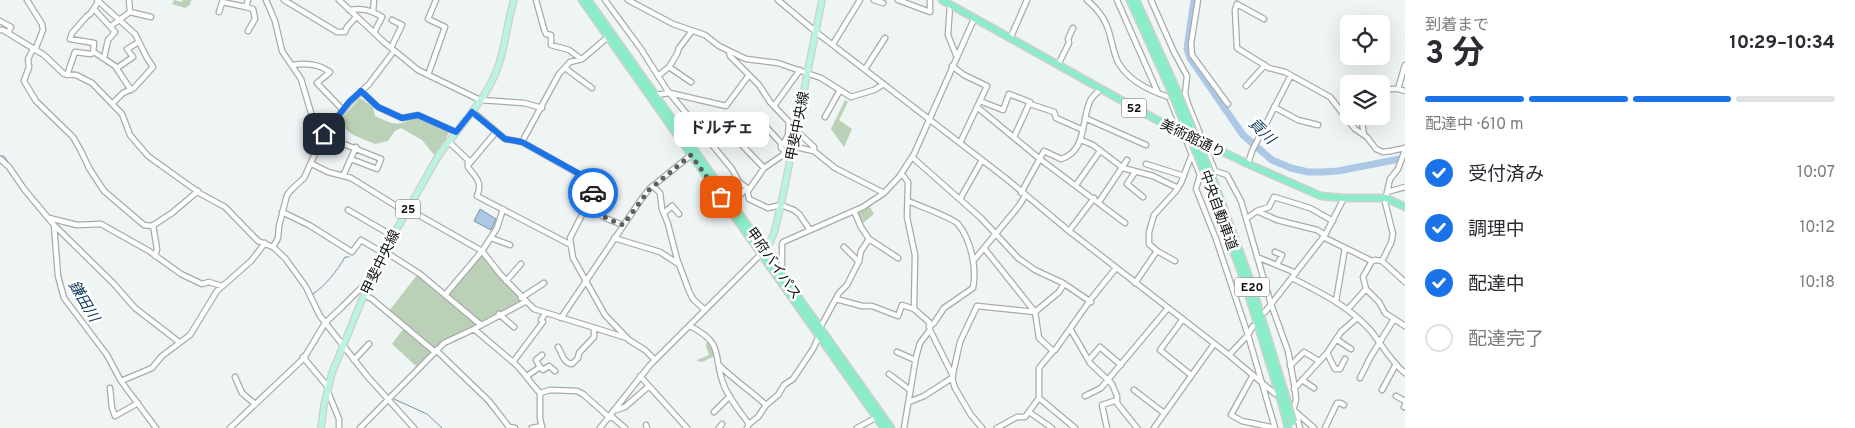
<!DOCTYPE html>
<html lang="ja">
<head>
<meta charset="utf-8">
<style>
	body { margin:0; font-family:Overpass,"Noto Sans JP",sans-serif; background:#f2f2f3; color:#2b2b33; height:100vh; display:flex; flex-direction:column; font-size:19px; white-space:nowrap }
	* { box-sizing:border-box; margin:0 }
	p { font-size:16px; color:#7c7c81 }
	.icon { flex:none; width:28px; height:28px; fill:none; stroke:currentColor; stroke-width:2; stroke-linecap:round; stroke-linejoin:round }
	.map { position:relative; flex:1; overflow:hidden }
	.drawer { display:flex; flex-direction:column; background:#fff; width:450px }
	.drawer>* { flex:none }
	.controls { position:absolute; left:1340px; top:15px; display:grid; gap:10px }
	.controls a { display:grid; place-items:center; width:50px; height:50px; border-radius:8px; background:#fff; box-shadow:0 5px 20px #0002; font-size:25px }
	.pin { position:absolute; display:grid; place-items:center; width:42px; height:42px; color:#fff; margin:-21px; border-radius:10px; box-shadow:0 2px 8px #0006 }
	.courier { position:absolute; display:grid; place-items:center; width:50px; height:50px; margin:-25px; border:4px solid #1a73e8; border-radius:50%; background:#fff; color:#222; box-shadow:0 1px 6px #0007 }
	.bubble { position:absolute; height:35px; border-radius:8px; background:#fff; box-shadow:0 5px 20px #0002; font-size:16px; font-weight:700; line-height:35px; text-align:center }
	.head em { font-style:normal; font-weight:700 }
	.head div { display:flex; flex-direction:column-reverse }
	.head { display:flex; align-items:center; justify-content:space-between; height:85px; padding:0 20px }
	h1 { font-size:32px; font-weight:700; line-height:38px }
	.bar { display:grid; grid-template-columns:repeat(4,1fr); gap:8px 5px; align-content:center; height:60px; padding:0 20px }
	.bar i { height:6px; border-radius:4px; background:#e1e1e2 }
	.bar .selected { background:#1a73e8 }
	.bar p { grid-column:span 4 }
	ol { padding:0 20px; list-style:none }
	li { display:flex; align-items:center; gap:15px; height:55px }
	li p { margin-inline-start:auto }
	li .icon { padding:5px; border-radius:50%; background:#1a73e8; color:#fff; stroke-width:4 }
	li:last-child { color:#7c7c81 }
	li i { width:28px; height:28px; border:2px solid #e1e1e2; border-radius:50% }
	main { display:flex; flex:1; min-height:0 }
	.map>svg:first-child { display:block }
</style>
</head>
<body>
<main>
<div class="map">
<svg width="1405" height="428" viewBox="0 0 1405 428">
	<rect width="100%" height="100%" fill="#eff4f4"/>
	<!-- green -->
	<path fill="#bbd1b7" d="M174,0L182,2L183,0H194L191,1L190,5L185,8L172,4Z
		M360,98L373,107L375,116C397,126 396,126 417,117L450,131L435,156L422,140L401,128L395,131L388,141L375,144C361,137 348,137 340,120Z
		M845,100L848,102L839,120L852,129L844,147L831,129Z
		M870,207L874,214L862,224L857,212Z
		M482,252L524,301L479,323L445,295Z
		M417,275L478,324L441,342L434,349L389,311Z
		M404,328L433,352L417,367L392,344Z
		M707,342L713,347L715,356L702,362L697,361V360L709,355L706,346Z"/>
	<!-- water -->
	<path fill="#adc8e5" stroke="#7e91a5" d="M480,209L496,219L491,230L474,221Z"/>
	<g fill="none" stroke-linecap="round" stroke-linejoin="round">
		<!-- stream -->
		<path stroke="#7e91a5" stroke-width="1" d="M0,156H4L10,165
			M44,209L49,216
			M313,294C326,285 337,271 345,257H349
			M394,399L427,414L442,428"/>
		<!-- river -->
		<path stroke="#adc8e5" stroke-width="7" d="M1194,0L1187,49L1190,58L1243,135L1272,160L1291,168L1308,172H1322L1338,171L1405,158"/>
		<defs>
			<path id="minor" d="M27,0L42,24L43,30L35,50
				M97,0L135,34L147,58L153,67L134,88L123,93L112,104
				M266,0L275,21L282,51L301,79L314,123L324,134
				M284,0L337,32H345L347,27L356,17
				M339,0L385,43L418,70L480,100L524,103L542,108
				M536,0L544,29L546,34L551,35V45L569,50L581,59
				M605,0L641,49L667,90L732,169L739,182L747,188L749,199L768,208L781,205L794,210L799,214L810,230
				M628,0L673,24L705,35L719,46L746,59L778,63L821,78L851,97L874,90L884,84
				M778,0L816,32L1008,180L1069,231L1229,355L1279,397
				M874,0L883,3
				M898,0L930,12V0
				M1087,0C1094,6 1102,14 1106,24C1112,36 1112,52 1119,64C1134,88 1164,95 1188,104L1215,171L1227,175L1241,201L1271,304L1288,351L1295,389L1296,400L1293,410
				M1117,0L1158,93
				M1151,0L1174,52L1187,76L1185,94L1188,104
				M1198,0L1191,44L1192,55L1228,104
				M222,2L246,7L248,0
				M950,5L948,35L956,55
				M246,7L253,9L255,19L248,31
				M94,9L115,32L108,40L104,58
				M349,10C362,8 371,10 382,17L374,33
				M373,11L374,0
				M130,12L151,17
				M219,12L223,0
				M1264,19L1237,4L1235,10L1237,48L1269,68L1285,72L1330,97L1355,129L1367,137L1376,149L1383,152L1391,151L1405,148
				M0,21L11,27L8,33
				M111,26L130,12L129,0
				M0,30H3L44,55L64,74L76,75L92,83L122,114L130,135L148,156L201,194L225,207L258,241L273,247L285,258L306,287L320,316L367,376L414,428
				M1010,39L1027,0
				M833,44L860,0
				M391,48L402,25L392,20
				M33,49L28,59L29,67L24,81L36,101L73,137L81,151L89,168L104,191L144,225L152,226L172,213L198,191
				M729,51L730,56L759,85L770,102L789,122L788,135L784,143L786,145L814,151L835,168L884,193
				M93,53L94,43L70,39L72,33L87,16L90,14L99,1
				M293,65C305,63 319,64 330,72L317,83L343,110
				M1058,65L1069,43L1068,39L1073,28
				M952,66L964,75L987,86L960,143
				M117,68L133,57L127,49L139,42
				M565,68L592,88
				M865,69L885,38
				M67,75L75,52L91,54L94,52L115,66L131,90
				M428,75L445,27L428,19L436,0
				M658,76L669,67
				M691,82L669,67L677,54L679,48L692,31
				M1246,86L1265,65
				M1381,89H1398L1405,91
				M1398,89L1405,65
				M361,91L378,107L402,118L418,115L456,132
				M655,95L670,93L726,106L749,75
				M1169,97L1200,175L1196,189L1216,239L1248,335L1275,428
				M980,101L1003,110L1009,94L1030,102L1014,137
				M1030,104L1054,112L1056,118L1083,130
				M774,106L800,70
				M977,107L1040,159L1125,223
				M1274,107L1298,120L1318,125
				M1361,116L1364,135
				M825,117L840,90
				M1085,118L1146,145
				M767,128L781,143
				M801,135L814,147V151
				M324,136L381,159L377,169L351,159
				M1081,140L1093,145L1123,168L1153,176L1178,188
				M448,141L468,160V167C476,178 483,182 477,196L571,245L570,238L597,186L595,183L522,142L505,139L472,111
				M522,142L559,74L570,62L582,59L608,37
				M741,144L750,136L734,117L726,124L741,144L764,168
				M912,157L981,218L1018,258L1035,270L1063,283L1091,302
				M0,159L9,167L24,189L54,225L58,276L64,298L107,355L121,381L156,428
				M312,164L328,172L351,178L406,212
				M469,164L495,133
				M1146,164L1184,176
				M1248,164L1252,151L1291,75
				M1135,172L1127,184L1143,197
				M902,174L908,182L907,217L915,255L914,309L929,322L930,330L920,343L916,357L904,428
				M343,176L356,147
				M1076,185L1100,151
				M653,186L660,193L662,209L668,224L677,259L689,291L693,299L705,310
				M748,191L764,168L783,155L785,151L781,148V143
				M1387,192L1405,187
				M1021,193L1044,151L1061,159C1087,151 1081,121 1090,101C1092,96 1097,93 1101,89
				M960,199L982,160
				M908,201C917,205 953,218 958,224C971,240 977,268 973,288L944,308L934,323L929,327
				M1099,202L1127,160
				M732,203L747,188
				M587,205L605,218L623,225
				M408,209L482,251L501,275L534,309L627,338
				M348,210L393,236
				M1257,211L1269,207L1274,197L1310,208L1333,221
				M282,212L309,225L352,252L361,240L383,253
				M664,213L672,206L679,214
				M49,218L77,225L101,224L149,251L181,274L202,284L209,282L222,286
				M1247,218L1257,211L1277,220L1317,230L1325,235
				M54,225L113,283L135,308L179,342
				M153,225L157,249L155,256
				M1069,231L1094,198
				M1323,237L1372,261
				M491,238L510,245
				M614,238L660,252L677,263
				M869,239L898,258
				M571,245L573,258L605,315L629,340L645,350L655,360
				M273,247L278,238L279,226L287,195L292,189L304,178L324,134L349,103L369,84L394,51
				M844,247L859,262
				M984,248L1035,312L1059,292L1064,284
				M384,251L420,274L481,325
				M1157,251L1175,261
				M1275,252L1282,255L1277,265
				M1257,257L1296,273
				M974,260L1018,207L1025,196
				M1382,261L1391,243L1393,234L1385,202L1390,179L1398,169L1405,150
				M782,273V244L783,242L863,207L884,193L899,177L914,154L974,19
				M1292,278C1321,293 1349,306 1371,331C1382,345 1391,362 1405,373
				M506,281L521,264
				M1405,282L1382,261L1375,260L1372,261L1363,277L1366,289L1379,302L1385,313L1405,326
				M1135,283L1157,251L1149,244V232L1154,215L1175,192L1181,183L1192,154
				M364,295L372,299L435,352
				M445,295L482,251L497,228L503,209
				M521,298L544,283
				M836,299L862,306H872L898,316L902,305L914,309
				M1336,301L1345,248
				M1348,309L1366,289
				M1265,312L1325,235L1344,198
				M499,314L514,327
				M561,318L640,201L649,189L691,155
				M1183,319L1160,350L1191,375
				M690,326C727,345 711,356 725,388C731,401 741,413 749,424L747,428
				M820,328L839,293L847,285L859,261L861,251L869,239L861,227L854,211
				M474,329L513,362
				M930,330L953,376
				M1071,330L1090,363L1112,384L1117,396V403L1137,428
				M1336,339L1351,349
				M558,347C563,354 562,362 572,364L578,358L579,353L594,337V328
				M436,350L489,401L509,427L515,428
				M1053,351L1055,350L1091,299L1116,268
				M897,352L915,360
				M1327,353L1335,369H1340L1345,359
				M1229,355L1248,335L1253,326
				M303,357L328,387
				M354,360L369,344
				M1089,360L1100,347L1121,365
				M720,366C734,380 751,391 766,405L758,417L749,424
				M1290,366L1304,352L1319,361
				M540,367L543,370L549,366L555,371
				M889,374L910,390
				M1253,375L1231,415L1242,421L1275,428
				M527,376L540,367L536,360L542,355
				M640,376L687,428
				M235,377L242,393L255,404
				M1360,378L1370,358L1394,319
				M1302,380L1314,388
				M121,381L152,368L162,356L190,335L217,291L251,261L265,243
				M110,388L112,408L115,416L138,403
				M1294,389L1327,353L1341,332L1357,318
				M1134,390L1164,413
				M1382,390L1396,364
				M328,392L339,419V428
				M540,393L550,390L577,391L583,394L610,418
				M1085,396L1101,388L1168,308
				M1396,396L1405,401
				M1039,398L1075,428
				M909,402L924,396L952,378
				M766,405L778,395L784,385L793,379L813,349L819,336
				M1289,406L1314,428
				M1404,407L1405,405
				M616,410L625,407L649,386
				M714,412L730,396
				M1029,412L1052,428
				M1296,413L1300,428
				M611,416L625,428
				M646,425L647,428
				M230,428L304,358L325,323L342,307L370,279
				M360,428L444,343L474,329L525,302
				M532,428L542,426
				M542,428L540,418V393C530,383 524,371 513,362L543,322L541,320L545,314
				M600,428L650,365L762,253
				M719,428L722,424
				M857,428L877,417
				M982,428L971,415L955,388L952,378L960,342L977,306L1035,312L1039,338L1053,351L1039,368V398L1025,417H1017L997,428
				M1107,428L1102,405L1117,400
				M1154,428L1214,344
				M1325,428L1337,403H1340L1344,405"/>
			<path id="major" d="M766,251L774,233L781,205L822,0
				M321,428L324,405L332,373L375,268L437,158C455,131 479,108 493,79C505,54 506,26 514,0"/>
			<path id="highway" d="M582,0L884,428
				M588,0L891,428
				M942,0L1155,119L1248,164L1321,196L1344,198H1386L1405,207
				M1130,0L1170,89
				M1136,0L1175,86
				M1213,179L1249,277L1286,397
				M1208,181L1244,280L1279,394
				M1285,415L1288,428"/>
		</defs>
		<!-- minor casing -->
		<use href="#minor" stroke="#a7acab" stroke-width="7"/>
		<!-- major casing -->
		<use href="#major" stroke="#cfcfcf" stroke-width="8"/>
		<!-- highway casing -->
		<use href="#highway" stroke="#cfcfcf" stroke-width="9"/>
		<!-- minor -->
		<use href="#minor" stroke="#fff" stroke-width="4.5"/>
		<!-- major -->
		<use href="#major" stroke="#b9f4de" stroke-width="5.5"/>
		<!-- highway -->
		<use href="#highway" stroke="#8becc8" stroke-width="6"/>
		<defs>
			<path id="highway-bridge" d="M1175,86L1213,179
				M1170,89L1208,181
				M1279,394L1285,415
				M1286,397L1293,422"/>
		</defs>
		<!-- highway-bridge casing -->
		<use href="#highway-bridge" stroke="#cfcfcf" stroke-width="9" stroke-linecap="butt"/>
		<!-- highway-bridge -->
		<use href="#highway-bridge" stroke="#8becc8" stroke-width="6"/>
	</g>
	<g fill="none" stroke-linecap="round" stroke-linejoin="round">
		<!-- done -->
		<path stroke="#5e6060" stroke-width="5" stroke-dasharray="0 9" d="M593,193L587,206L606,218L623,225L649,190L691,155L721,197"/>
		<!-- route -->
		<path stroke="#1a73e8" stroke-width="6" d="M324,134L349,102L361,91L378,107L402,118L418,115L456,132L472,112L505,139L522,142L596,183L597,186L593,193"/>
	</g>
	<g text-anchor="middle" stroke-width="5" stroke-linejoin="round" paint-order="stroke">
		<!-- shield labels -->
		<g fill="#fff" stroke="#585858" stroke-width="1">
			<rect x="1121.5" y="98.5" width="25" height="19" rx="4"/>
			<rect x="395.5" y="199.5" width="25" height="19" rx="4"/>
			<rect x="1234.5" y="277.5" width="35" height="19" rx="4"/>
		</g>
		<g font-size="12" font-weight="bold" fill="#101111">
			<text x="1134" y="112">52</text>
			<text x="408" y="213">25</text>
			<text x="1252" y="291">E20</text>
		</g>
		<!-- street labels -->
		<g font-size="14" fill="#101111" stroke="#fff">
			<text transform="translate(797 126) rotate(-79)" y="5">甲斐中央線</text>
			<text transform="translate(1193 138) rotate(26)" y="5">美術館通り</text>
			<text transform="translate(1219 210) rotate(70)" y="5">中央自動車道</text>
			<text transform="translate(380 262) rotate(-64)" y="5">甲斐中央線</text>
			<text transform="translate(774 263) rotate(55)" y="5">甲府バイパス</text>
		</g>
		<!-- water labels -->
		<g font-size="15" font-style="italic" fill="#143e64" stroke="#fff">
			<text transform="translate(1262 131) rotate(44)" y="5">貢川</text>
			<text transform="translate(84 301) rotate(59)" y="5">鎌田川</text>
		</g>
	</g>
</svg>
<div class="controls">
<a><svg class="icon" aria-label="locate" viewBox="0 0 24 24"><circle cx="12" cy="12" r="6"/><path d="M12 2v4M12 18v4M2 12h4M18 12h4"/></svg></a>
<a><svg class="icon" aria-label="layers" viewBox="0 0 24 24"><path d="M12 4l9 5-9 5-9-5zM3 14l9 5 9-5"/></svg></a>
</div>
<div class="pin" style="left:721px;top:197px;background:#ea580c"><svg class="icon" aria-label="bag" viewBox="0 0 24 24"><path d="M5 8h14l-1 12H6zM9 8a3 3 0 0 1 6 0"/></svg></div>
<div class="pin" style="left:324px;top:134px;background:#1f2937"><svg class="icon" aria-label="home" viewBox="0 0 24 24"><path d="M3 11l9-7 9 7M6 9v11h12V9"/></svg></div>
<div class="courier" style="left:593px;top:193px"><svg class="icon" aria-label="car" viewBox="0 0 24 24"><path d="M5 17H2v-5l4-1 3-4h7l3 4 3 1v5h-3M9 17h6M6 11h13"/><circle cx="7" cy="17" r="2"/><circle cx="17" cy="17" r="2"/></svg></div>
<div class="bubble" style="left:674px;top:112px;width:95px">ドルチェ</div>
</div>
<section class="drawer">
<div class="head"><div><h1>3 分</h1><p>到着まで</p></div><em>10:29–10:34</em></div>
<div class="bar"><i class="selected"></i><i class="selected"></i><i class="selected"></i><i></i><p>配達中 · 610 m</p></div>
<ol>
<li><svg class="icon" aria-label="check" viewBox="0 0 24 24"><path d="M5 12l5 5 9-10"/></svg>受付済み<p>10:07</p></li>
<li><svg class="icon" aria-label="check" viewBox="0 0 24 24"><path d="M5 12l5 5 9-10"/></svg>調理中<p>10:12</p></li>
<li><svg class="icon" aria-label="check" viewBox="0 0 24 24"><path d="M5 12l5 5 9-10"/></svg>配達中<p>10:18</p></li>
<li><i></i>配達完了</li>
</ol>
</section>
</main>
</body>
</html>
